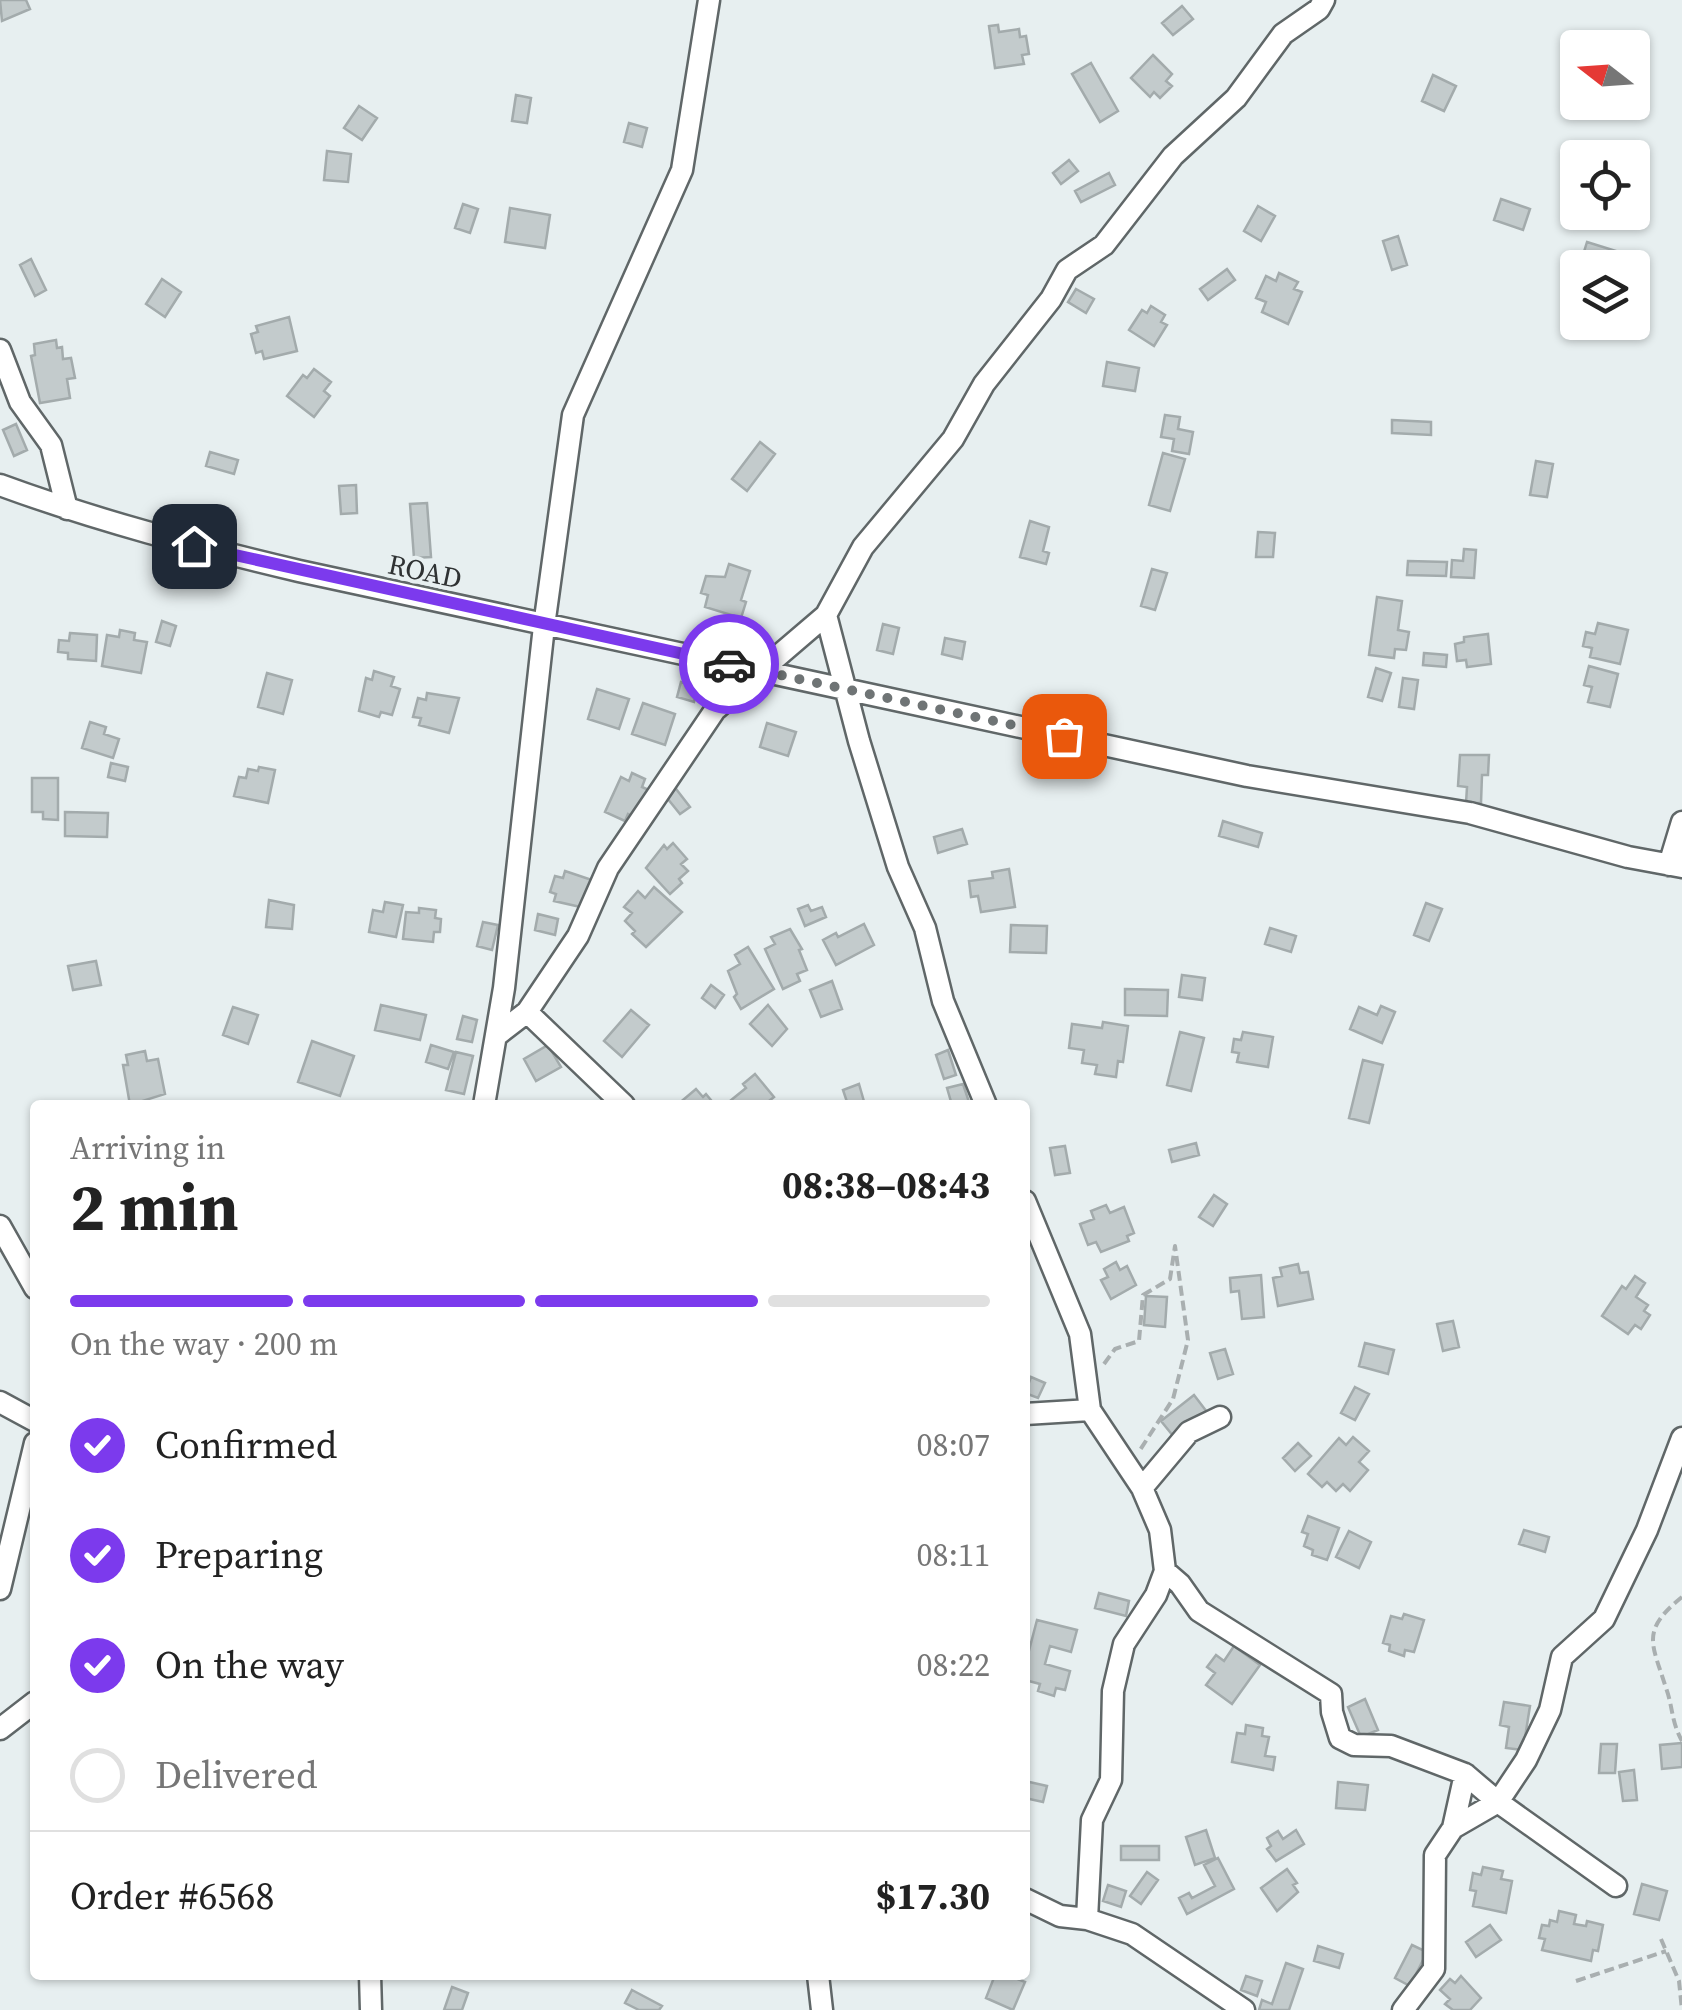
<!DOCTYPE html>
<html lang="en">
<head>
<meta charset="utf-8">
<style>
	body { margin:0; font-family:"Source Serif 4",serif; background:#f2f2f2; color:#222; height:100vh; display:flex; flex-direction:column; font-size:38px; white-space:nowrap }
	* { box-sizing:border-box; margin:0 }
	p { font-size:32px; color:#767676 }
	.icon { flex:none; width:55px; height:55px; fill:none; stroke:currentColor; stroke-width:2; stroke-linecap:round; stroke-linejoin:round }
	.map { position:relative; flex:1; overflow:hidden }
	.side { position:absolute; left:30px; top:1100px; width:1000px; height:880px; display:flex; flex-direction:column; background:#fff; border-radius:10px; box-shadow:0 2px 8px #0004 }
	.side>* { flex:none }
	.needle { width:65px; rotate:287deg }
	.fabs { position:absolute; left:1560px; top:30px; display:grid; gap:20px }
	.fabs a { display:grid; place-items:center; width:90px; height:90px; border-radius:10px; background:#fff; box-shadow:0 2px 8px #0004; font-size:50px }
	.pin { position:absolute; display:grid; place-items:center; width:85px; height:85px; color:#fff; margin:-42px; border-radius:20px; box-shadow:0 5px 15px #0006 }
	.courier { position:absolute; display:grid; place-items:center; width:100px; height:100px; margin:-50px; border:8px solid #7c3aed; border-radius:50%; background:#fff; color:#222; box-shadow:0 2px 12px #0007 }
	.head em { font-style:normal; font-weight:700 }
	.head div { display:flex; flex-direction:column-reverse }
	.head { display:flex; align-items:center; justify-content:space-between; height:170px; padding:0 40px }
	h1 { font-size:65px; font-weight:700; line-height:75px }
	.bar { display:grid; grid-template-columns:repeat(4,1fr); gap:15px 10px; align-content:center; height:120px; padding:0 40px }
	.bar i { height:12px; border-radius:8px; background:#e0e0e0 }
	.bar .on { background:#7c3aed }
	.bar p { grid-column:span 4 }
	.line { display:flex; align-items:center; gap:25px; padding:0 40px; border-top:2px solid #e0e0e0 }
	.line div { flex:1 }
	ol { padding:0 40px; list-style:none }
	li { display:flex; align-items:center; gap:30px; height:110px }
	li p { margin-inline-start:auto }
	li .icon { padding:10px; border-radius:50%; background:#7c3aed; color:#fff; stroke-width:4 }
	li:last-child { color:#767676 }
	li i { width:55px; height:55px; border:5px solid #e0e0e0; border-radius:50% }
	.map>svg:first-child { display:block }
</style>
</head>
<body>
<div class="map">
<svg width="1682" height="2010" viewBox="0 0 1682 2010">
	<rect width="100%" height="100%" fill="#e7eff0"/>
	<!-- building -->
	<path fill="#c3cbcc" stroke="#a3abac" stroke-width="2.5" d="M0,0H26L30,9L2,21Z
		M1182,6L1193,19L1173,35L1162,23Z
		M998,25L999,32L1019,29L1020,37L1026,36L1029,54L1022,55L1024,64L995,68L989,26Z
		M1153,55L1172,74L1166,81L1172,86L1160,98L1154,92L1150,97L1131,78Z
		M1091,63L1118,111L1100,122L1072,74Z
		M1433,75L1456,86L1444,111L1422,101Z
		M516,95L531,98L527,123L512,121Z
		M359,106L377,118L362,140L344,128Z
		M629,123L647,128L642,147L624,142Z
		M327,151L351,154L348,182L324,180Z
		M1069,160L1078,171L1061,184L1053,173Z
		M1109,173L1115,185L1081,202L1075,191Z
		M1501,199L1530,209L1523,230L1494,220Z
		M463,204L478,209L470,233L455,228Z
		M1258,206L1275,216L1261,241L1244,231Z
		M510,208L550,215L545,248L505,242Z
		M1398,236L1407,265L1392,270L1383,241Z
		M1587,242L1629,255L1625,268H1579Z
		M31,259L46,290L35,296L20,265Z
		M1227,269L1235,280L1208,300L1200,289Z
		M1279,273L1298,282L1294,289L1302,292L1288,324L1262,312L1266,302L1256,298L1266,276L1276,281Z
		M162,279L181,292L165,317L146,304Z
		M1076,289L1094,299L1086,313L1068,302Z
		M1151,306L1165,315L1161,322L1167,325L1154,346L1129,330L1142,310L1147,313Z
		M289,317L297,351L264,359L262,351L256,353L251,334L258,332L256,326Z
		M56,340L57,348L62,347L63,359L71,358L75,378L67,379L70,398L40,403L31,356L35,355L34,344Z
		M1107,362L1139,368L1135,391L1103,386Z
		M314,369L331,382L324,391L330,396L314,417L287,396L303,375L307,378Z
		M1165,415L1180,417L1178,429L1193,432L1189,454L1172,451L1174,439L1161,437Z
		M1392,420L1431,422V435L1392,433Z
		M16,424L27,450L14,456L3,430Z
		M760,442L775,454L747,491L732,479Z
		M210,452L238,460L234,474L206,466Z
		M1163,453L1185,459L1170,511L1149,505Z
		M1536,461L1553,464L1547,497L1530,495Z
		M356,485L357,513L341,514L339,486Z
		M427,503L431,557L414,558L410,504Z
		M1030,521L1049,527L1043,551L1049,553L1046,564L1020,557Z
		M1258,532L1275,533L1273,557H1256Z
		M1464,549L1476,550L1474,578L1451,577L1452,560L1463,561Z
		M1408,561L1447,562L1446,576L1407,575Z
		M729,564L750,571L741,600L746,602L741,618L705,607L708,595L701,593L706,576L725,577Z
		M1152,569L1167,573L1155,610L1141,606Z
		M1377,597L1402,601L1398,630L1409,632L1406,650L1395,649L1394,658L1369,655Z
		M162,621L176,626L170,646L156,642Z
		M1598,623L1628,630L1620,664L1590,657L1592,648L1583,646L1586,632L1595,634Z
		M883,624L899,628L893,654L877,650Z
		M120,630L135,633L134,640L147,642L141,673L102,666L107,635L119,637Z
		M70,633L97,635L96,661L68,659V653L58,652L59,640L69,641Z
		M1488,634L1491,664L1467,667L1466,660L1457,661L1455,644L1464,642V637Z
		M945,638L965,642L962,659L942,654Z
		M1424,653L1447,655L1446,667L1423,665Z
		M1589,666L1618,674L1610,707L1588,702L1592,687L1584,685Z
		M1376,668L1391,673L1382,701L1368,697Z
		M374,671L394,677L391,686L400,689L392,715L381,712L379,717L359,711L366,678L372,680Z
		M267,673L292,680L283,714L258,707Z
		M1403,678L1418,680L1414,709L1399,707Z
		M681,682L698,686L694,702L677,697Z
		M597,689L629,699L619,729L588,719Z
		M427,693L459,698L449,733L419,725L421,718L413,717L418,698L426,700Z
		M643,703L675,714L665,745L632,734Z
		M90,722L106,727L104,734L119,739L113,758L82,748Z
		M767,723L796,732L788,756L760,747Z
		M1460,755H1489L1488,775H1482L1481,803H1466L1467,787L1458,786Z
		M111,763L128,767L125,781L108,777Z
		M259,767L275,770L268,803L234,796L239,777L246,778L248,769L258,771Z
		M632,773L645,779L642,787L651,791L638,819L628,814L625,821L605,812L621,777L629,781Z
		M32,778H58V820L43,819V812H32Z
		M673,785L690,807L680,814L663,793Z
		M65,812L108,813L107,837L65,836Z
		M1223,821L1262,833L1258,847L1219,836Z
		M962,829L967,844L938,853L934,837Z
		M673,843L687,859L681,864L688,871L679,879L682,883L670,894L646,868L664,845L667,849Z
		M1009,869L1015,907L981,912L978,896L971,897L969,881L993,878L992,872Z
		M565,871L595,881L585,908L554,901L556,894L550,892L555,876L563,878Z
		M654,887L682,912L646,947L632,934L635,931L625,921L632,913L624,907L638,891L645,898Z
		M269,900L294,905L292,929L266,927Z
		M385,902L403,905L396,937L369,932L373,910L383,912Z
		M1426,903L1442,909L1429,941L1414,935Z
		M808,905L811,911L822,907L826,917L805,926L798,909Z
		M419,908L436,910L435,918L441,919L440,932H434L433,942L403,939L406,912L419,913Z
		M538,914L558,919L555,935L535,930Z
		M483,922L498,925L492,950L477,946Z
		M864,924L874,945L836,965L823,940L836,933L838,937Z
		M1011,925L1047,926L1046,953L1010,952Z
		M1270,928L1296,936L1291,952L1265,944Z
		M790,929L802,949L799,950L807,970L797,974L800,981L783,989L765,949L775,944L771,937Z
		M748,947L774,989L741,1009L734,997L737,994L728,971L740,964L735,955Z
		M96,961L101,985L73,990L68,966Z
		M1182,975L1205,978L1202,1000L1179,997Z
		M832,981L842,1009L821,1017L810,990Z
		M711,985L724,995L715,1008L702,998Z
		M1125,989L1168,990L1167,1016L1125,1015Z
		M381,1005L426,1015L420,1040L375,1030Z
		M768,1005L787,1029L772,1046L750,1024Z
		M1381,1006L1395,1012L1382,1043L1350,1029L1359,1007L1377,1015Z
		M233,1007L258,1015L248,1044L223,1035Z
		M631,1010L649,1025L622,1057L604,1041Z
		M463,1016L477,1020L472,1042L457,1039Z
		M1103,1022L1128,1026L1123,1062L1118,1061L1116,1077L1095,1074L1097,1065L1082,1063L1084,1050L1069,1048L1072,1024L1102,1028Z
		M1180,1032L1204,1038L1191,1091L1167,1085Z
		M1243,1032L1273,1037L1268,1067L1237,1062L1239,1053L1232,1052L1234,1039L1241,1040Z
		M312,1041L354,1056L340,1096L298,1082Z
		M431,1045L454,1052L448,1069L426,1062Z
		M548,1045L561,1067L536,1081L524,1059Z
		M948,1050L956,1075L944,1079L936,1055Z
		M145,1051L147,1061L158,1059L165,1094L130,1105L123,1065H128L126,1055Z
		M456,1052L473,1056L464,1094L446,1090Z
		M1363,1060L1383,1065L1369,1123L1349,1118Z
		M755,1074L774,1097L764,1105H733L730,1101L746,1088L743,1084Z
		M859,1084L865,1105H848L843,1090Z
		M963,1084L970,1105H952L947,1088Z
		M696,1089L703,1097L706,1094L715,1105H677Z
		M1196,1143L1199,1155L1172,1162L1169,1150Z
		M1065,1146L1070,1173L1055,1175L1050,1148Z
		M1214,1195L1227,1204L1213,1226L1199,1217Z
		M1106,1205L1110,1213L1124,1207L1134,1233L1127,1236L1129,1241L1101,1252L1096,1242L1088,1245L1080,1224L1094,1219L1091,1211Z
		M1116,1262L1120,1270L1127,1266L1136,1285L1111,1299L1101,1280L1108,1277L1104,1269Z
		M1298,1264L1300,1273L1308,1272L1313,1299L1278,1306L1273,1278L1282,1276L1280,1268Z
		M1261,1275L1264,1317L1242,1319L1239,1291L1231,1292L1230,1278Z
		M1635,1276L1645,1283L1636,1297L1648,1305L1644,1311L1650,1315L1641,1329L1635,1325L1628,1334L1602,1316L1622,1286L1626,1289Z
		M1146,1296L1167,1297L1165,1327L1144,1325Z
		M1453,1321L1459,1347L1443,1351L1437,1324Z
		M1365,1343L1394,1350L1388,1374L1359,1366Z
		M1225,1349L1233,1374L1218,1379L1210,1353Z
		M1031,1377L1045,1383L1038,1398L1025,1393Z
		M1355,1387L1369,1394L1355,1420L1341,1413Z
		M1194,1395L1207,1412L1174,1437L1161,1421Z
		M1353,1437L1369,1451L1359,1462L1368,1470L1350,1491L1343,1484L1336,1491L1327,1482L1322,1487L1308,1474L1339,1438L1346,1445Z
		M1298,1443L1311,1456L1295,1471L1283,1458Z
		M1308,1516L1339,1528L1327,1560L1312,1555L1313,1550L1304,1546L1308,1534L1302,1532Z
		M1524,1530L1549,1537L1545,1552L1519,1544Z
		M1349,1531L1371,1542L1359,1568L1336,1557Z
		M1099,1593L1129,1601L1126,1616L1095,1608Z
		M1404,1614L1424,1620L1414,1652L1405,1650L1404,1656L1389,1651L1390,1645L1383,1643L1391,1616L1402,1619Z
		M1037,1620L1077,1630L1071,1652L1050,1646L1045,1664L1070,1671L1065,1690L1056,1688L1054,1696L1038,1691L1040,1684L1025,1680V1666Z
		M1234,1646L1260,1665L1232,1704L1206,1685L1215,1673L1207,1667L1216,1655L1224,1661Z
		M1365,1699L1378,1730L1361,1737L1348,1707Z
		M1504,1702L1530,1706L1523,1750L1506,1748L1509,1727L1500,1725Z
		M1246,1725L1263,1728L1262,1736L1269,1737L1265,1756L1275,1757L1273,1770L1232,1762L1237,1733L1245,1734Z
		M1682,1743V1767L1662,1769L1660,1745Z
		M1601,1744H1617L1615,1773H1599Z
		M1634,1770L1637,1800L1623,1801L1619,1772Z
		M1025,1781L1047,1786L1043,1802L1025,1798Z
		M1338,1782L1368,1785L1365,1810L1336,1808Z
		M1206,1830L1215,1858L1195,1865L1186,1837Z
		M1296,1830L1304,1844L1276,1861L1267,1849L1271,1846L1267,1838L1278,1831L1283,1839Z
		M1121,1846H1159V1860H1121Z
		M1218,1858L1234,1889L1187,1914L1179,1898L1189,1893L1192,1898L1215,1886L1204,1865Z
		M1483,1867L1503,1871L1501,1879L1512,1881L1506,1913L1473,1906L1476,1891L1470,1890L1473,1873L1481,1875Z
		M1287,1869L1297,1883L1293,1885L1298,1892L1277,1911L1261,1888Z
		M1147,1872L1158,1880L1141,1904L1130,1896Z
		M1642,1884L1667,1891L1659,1920L1634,1914Z
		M1108,1885L1126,1891L1121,1907L1103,1901Z
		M1559,1911L1576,1915L1574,1924L1586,1926L1587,1921L1603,1925L1598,1951L1593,1950L1591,1961L1542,1950L1545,1939L1539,1938L1542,1925L1549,1926L1550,1920L1557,1922Z
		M1490,1925L1501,1940L1476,1957L1466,1942Z
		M1412,1945L1427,1952L1410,1986L1395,1978Z
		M1318,1946L1343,1954L1339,1968L1314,1961Z
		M1286,1963L1303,1969L1289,2010H1259L1262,2000L1272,2004Z
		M995,1975H1008L1025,1982L1013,2010L986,1998Z
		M1246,1976L1262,1981L1257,1996L1241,1990Z
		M1461,1976L1481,1998L1470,2010H1453L1445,2004L1450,1999L1440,1990L1450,1979L1455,1983Z
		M452,1987L468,1993L462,2010H444Z
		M632,1990L662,2006L659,2010H639L625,2003Z"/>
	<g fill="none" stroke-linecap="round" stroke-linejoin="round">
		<defs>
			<path id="minor" d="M0,350L20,402L51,445L67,509
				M0,485C98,521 198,547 299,571L1247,776L1470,813L1628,857L1682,867
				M826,615L859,741L898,867L925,928L943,1001L986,1105
				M1669,865L1682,822
				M527,1012L578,936L608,868L715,710L826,615L863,547L953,439L984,384L1051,299L1067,270L1104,245L1173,156L1236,98L1283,34L1319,9L1324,0
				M496,1036L527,1012L624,1105
				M484,1105L504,988L544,626L573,415L682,170L709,0
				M1025,1201L1080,1334L1090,1410L1142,1488L1160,1530L1165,1571L1156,1595L1124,1644L1113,1691L1111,1780L1092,1820L1087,1919
				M0,1226L35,1288
				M0,1402L35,1421
				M1025,1414L1090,1410
				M1142,1488L1189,1432L1220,1417
				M1165,1571L1180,1584L1199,1611L1331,1694L1332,1712L1340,1738L1354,1745L1391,1746L1465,1774L1453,1828
				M0,1589L35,1443
				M0,1729L35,1702
				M1465,1774L1498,1802L1526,1760L1550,1710L1562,1657L1604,1619L1647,1530L1682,1438
				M1025,1899L1060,1916L1087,1919L1132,1934L1244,2010
				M370,1975L371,2010
				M818,1975L822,2010
				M1403,2010L1434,1969L1435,1855L1453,1828L1498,1802L1616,1886"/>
		</defs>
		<!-- minor casing -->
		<use href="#minor" stroke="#606768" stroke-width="25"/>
		<!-- path -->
		<path stroke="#a9afb0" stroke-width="4" stroke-dasharray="10 5" stroke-linecap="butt" d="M1104,1364L1115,1349L1139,1341L1143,1295L1170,1279L1175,1246L1188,1340L1173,1399L1140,1450
			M1682,1597C1640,1631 1652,1643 1666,1688C1673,1707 1671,1721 1682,1741
			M1661,1939L1679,1981L1682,2010
			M1576,1981L1666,1951"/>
		<!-- minor -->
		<use href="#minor" stroke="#fff" stroke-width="20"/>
	</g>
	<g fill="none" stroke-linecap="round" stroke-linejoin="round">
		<!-- done -->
		<path stroke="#6f7475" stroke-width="10" stroke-dasharray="0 18" d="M729,664L1064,736"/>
		<!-- route -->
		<path stroke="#7c3aed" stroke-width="12" d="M194,546L729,664"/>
	</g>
	<g text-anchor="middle" stroke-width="8" stroke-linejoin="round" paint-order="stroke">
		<!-- street labels -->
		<g font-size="28" fill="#2f3233" stroke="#e7eff0">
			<text transform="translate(425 571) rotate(12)" y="10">ROAD</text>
		</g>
	</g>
</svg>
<div class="fabs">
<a><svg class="needle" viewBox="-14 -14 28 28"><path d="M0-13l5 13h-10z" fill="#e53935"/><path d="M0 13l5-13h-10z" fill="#767676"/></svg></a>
<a><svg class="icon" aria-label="locate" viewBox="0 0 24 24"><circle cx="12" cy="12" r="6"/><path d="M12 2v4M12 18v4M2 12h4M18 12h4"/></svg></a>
<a><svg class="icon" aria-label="layers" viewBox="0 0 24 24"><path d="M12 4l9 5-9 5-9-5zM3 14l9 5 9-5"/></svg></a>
</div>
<div class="pin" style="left:1064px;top:736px;background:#ea580c"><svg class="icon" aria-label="bag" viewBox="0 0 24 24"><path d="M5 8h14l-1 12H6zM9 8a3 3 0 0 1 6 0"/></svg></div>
<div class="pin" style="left:194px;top:546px;background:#1f2937"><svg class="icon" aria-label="home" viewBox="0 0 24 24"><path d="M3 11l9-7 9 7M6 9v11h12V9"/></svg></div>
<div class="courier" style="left:729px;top:664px"><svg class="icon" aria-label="car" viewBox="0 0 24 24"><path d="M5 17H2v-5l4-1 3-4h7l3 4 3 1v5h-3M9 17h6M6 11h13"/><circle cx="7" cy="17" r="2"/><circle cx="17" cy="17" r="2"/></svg></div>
<section class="side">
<div class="head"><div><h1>2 min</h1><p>Arriving in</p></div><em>08:38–08:43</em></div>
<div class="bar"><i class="on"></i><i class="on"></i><i class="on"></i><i></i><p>On the way · 200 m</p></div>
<ol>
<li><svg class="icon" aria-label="check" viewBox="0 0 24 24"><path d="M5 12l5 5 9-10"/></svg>Confirmed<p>08:07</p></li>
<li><svg class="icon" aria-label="check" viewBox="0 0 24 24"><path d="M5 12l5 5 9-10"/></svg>Preparing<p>08:11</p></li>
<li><svg class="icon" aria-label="check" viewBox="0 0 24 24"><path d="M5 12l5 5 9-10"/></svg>On the way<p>08:22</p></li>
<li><i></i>Delivered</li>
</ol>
<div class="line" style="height:130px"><div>Order #6568</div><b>$17.30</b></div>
</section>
</div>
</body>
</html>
